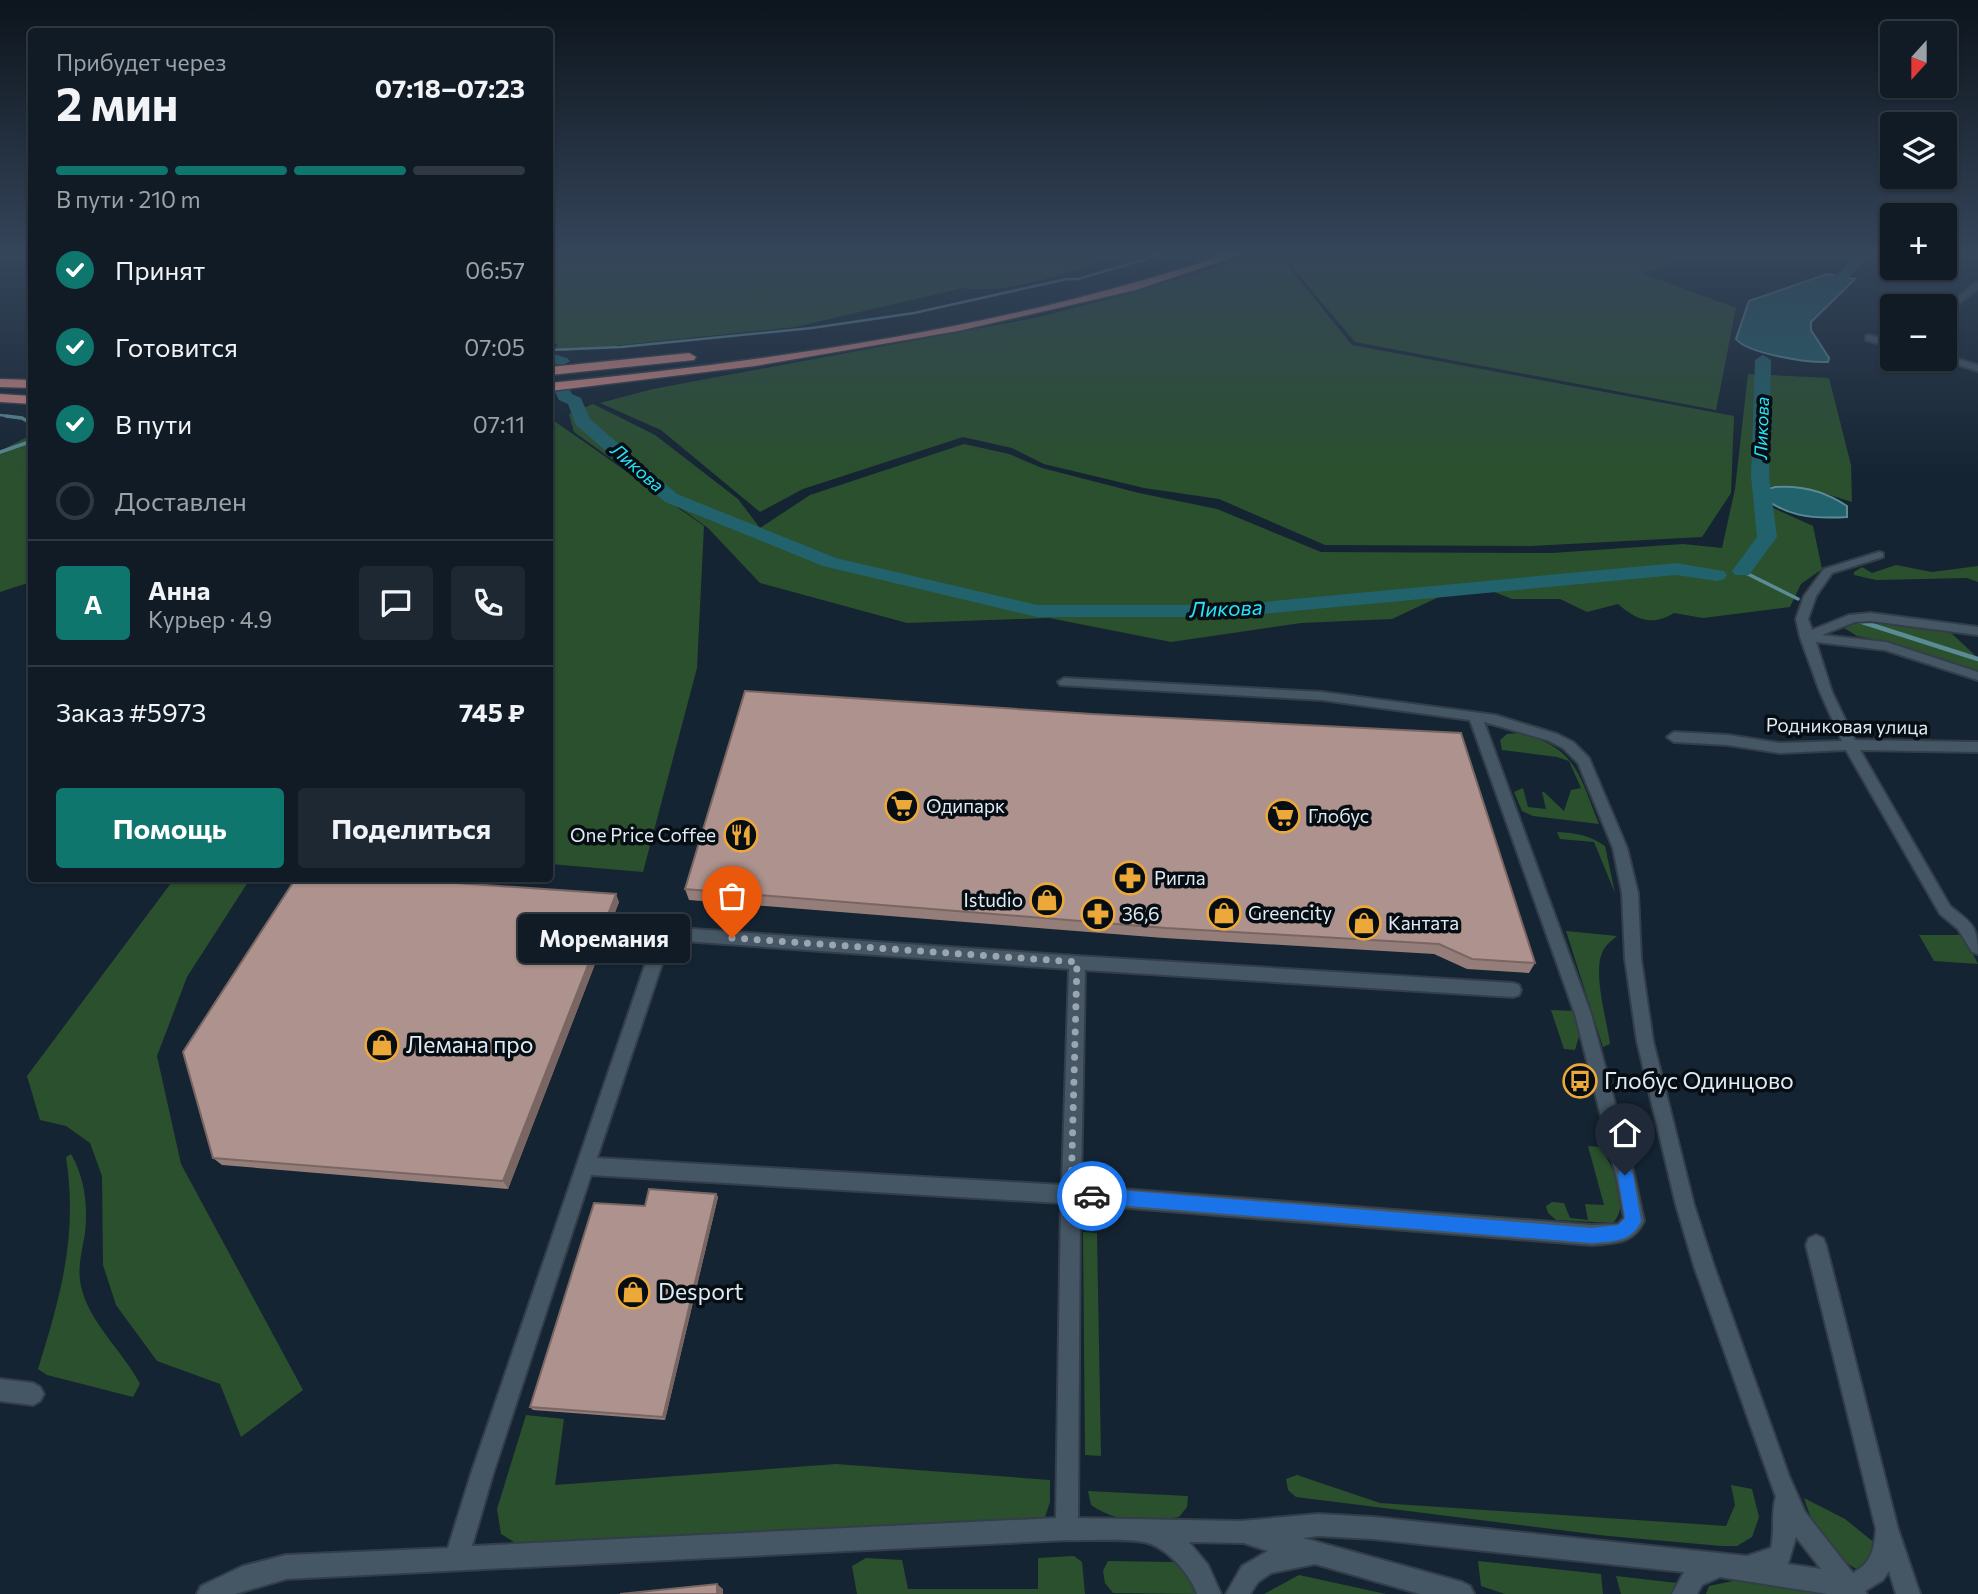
<!DOCTYPE html>
<html lang="ru">
<head>
<meta charset="utf-8">
<style>
	body { margin:0; font-family:Commissioner,sans-serif; background:#1e2832; color:#f1f3f6; height:100vh; display:flex; flex-direction:column; font-size:26px; white-space:nowrap }
	* { box-sizing:border-box; margin:0 }
	p { font-size:23px; color:#9ca1a7 }
	.icon { flex:none; width:38px; height:38px; fill:none; stroke:currentColor; stroke-width:2; stroke-linecap:round; stroke-linejoin:round }
	.map { position:relative; flex:1; overflow:hidden }
	.panel { position:absolute; left:28px; top:28px; width:525px; height:854px; display:flex; flex-direction:column; background:#101b26; border-radius:7px; box-shadow:0 2px 5px #0004,0 0 0 2px #303943 }
	.panel>* { flex:none }
	.needle { width:46px; rotate:201deg }
	.buttons { position:absolute; left:1880px; top:21px; display:grid; gap:14px }
	.buttons a { display:grid; place-items:center; width:77px; height:77px; border-radius:7px; background:#101b26; box-shadow:0 2px 5px #0004,0 0 0 2px #303943; font-size:35px }
	.pin { position:absolute; display:grid; place-items:center; width:60px; height:60px; color:#fff; margin:-72px -30px; border-radius:50% 50% 50% 0; rotate:-45deg; box-shadow:0 0 7px #0007 }
	.pin .icon { rotate:45deg }
	.courier { position:absolute; display:grid; place-items:center; width:70px; height:70px; margin:-35px; border:5px solid #1a73e8; border-radius:50%; background:#fff; color:#222; box-shadow:0 2px 9px #0007 }
	.bubble { position:absolute; height:49px; border-radius:7px; background:#101b26; box-shadow:0 2px 5px #0004,0 0 0 2px #303943; font-size:23px; font-weight:700; line-height:49px; text-align:center }
	.headline em { font-style:normal; font-weight:700 }
	.headline div { display:flex; flex-direction:column-reverse }
	.headline { display:flex; align-items:center; justify-content:space-between; height:119px; padding:0 28px }
	h1 { font-size:46px; font-weight:700; line-height:52px }
	.bar { display:grid; grid-template-columns:repeat(4,1fr); gap:10px 7px; align-content:center; height:84px; padding:0 28px }
	.bar i { height:9px; border-radius:5px; background:#303943 }
	.bar .selected { background:#0f766e }
	.bar p { grid-column:span 4 }
	.line { display:flex; align-items:center; gap:18px; padding:0 28px; border-top:2px solid #303943 }
	.line div { flex:1 }
	.round { display:grid; place-items:center; flex:none; width:74px; height:74px; border-radius:7px; background:#1e2832 }
	ol { padding:0 28px; list-style:none }
	li { display:flex; align-items:center; gap:21px; height:77px }
	li p { margin-inline-start:auto }
	li .icon { padding:7px; border-radius:50%; background:#0f766e; color:#fff; stroke-width:4 }
	li:last-child { color:#9ca1a7 }
	li i { width:38px; height:38px; border:4px solid #303943; border-radius:50% }
	.action { display:flex; gap:14px; margin-top:auto; padding:14px 28px }
	.action a { flex:1; height:80px; border-radius:7px; background:#0f766e; color:#fff; font-size:28px; font-weight:700; line-height:80px; text-align:center }
	.action a+a { background:#1e2832; color:#f1f3f6 }
	.map>svg:first-child { display:block }
</style>
</head>
<body>
<div class="map">
<svg width="1978" height="1594" viewBox="0 0 1978 1594">
	<rect width="100%" height="100%" fill="#152432"/>
	<!-- green -->
	<path fill="#2a502d" d="M550,255H1119C1073,270 1011,295 963,288L795,327L564,351L555,348L558,344L550,343Z
		M1253,255H1279L1352,345L1734,416L1731,493L1702,537L1531,546L1325,545L1219,499L1144,488L1044,464L1012,448L963,437L803,489L760,512L661,430L600,403L653,389L1039,317L1135,292Z
		M1282,255H1696L1641,273L1736,308L1716,410L1355,342Z
		M1748,374L1829,378L1851,465L1852,502C1819,492 1788,478 1755,491L1771,507L1813,526L1822,569L1801,584L1790,607L1703,618L1674,613C1652,627 1635,619 1618,604L1587,612L1560,599H1512L1489,590L1456,589L1392,619L1301,623L1171,642L1049,618L907,623L760,583L708,528L574,432L569,414L593,404L655,435L738,499L760,528L810,495L964,444L1009,454L1042,468L1139,493L1217,509L1321,552L1552,553L1683,544L1722,548L1735,489Z
		M550,418L704,526L697,668L643,872L550,864Z
		M31,435V582L0,592V451Z
		M1896,565L1932,572L1978,566V582L1967,578L1876,580L1854,575V572L1862,567L1872,573Z
		M1877,620L1950,632L1978,658V671L1888,642L1857,636L1844,628L1852,624Z
		M1520,733C1577,748 1579,775 1599,824L1533,816L1522,811L1514,792L1523,788L1528,807L1546,809L1542,792H1544L1564,811L1571,790L1581,788L1569,761L1557,757L1502,750L1500,740L1507,734Z
		M1557,832C1576,833 1589,835 1605,846L1615,893L1594,842L1560,839Z
		M174,879H250L187,977L157,1056L181,1164L303,1390L241,1437L220,1384L157,1361L116,1305L103,1265L102,1176L90,1143L66,1126L40,1120L27,1076Z
		M1566,931L1617,936C1611,941 1605,945 1602,953C1593,974 1607,1021 1610,1044L1603,1047Z
		M1919,935H1963L1978,964L1934,961Z
		M1551,1010L1575,1011L1580,1033L1575,1050L1564,1049Z
		M1588,1146L1600,1147C1613,1166 1631,1203 1613,1223L1556,1220L1548,1213L1546,1206L1552,1202L1564,1203L1570,1218L1588,1220L1585,1204L1604,1205Z
		M71,1154C85,1178 88,1206 85,1233C82,1251 77,1268 81,1286C89,1323 123,1351 140,1384L133,1397L47,1375L38,1369C61,1295 78,1235 66,1157Z
		M1083,1232L1097,1233L1101,1456L1085,1455Z
		M526,1415L564,1419L555,1485L836,1464L1050,1480V1502L1045,1517L1028,1522L522,1547L501,1534L497,1509Z
		M1297,1475L1380,1503L1726,1526L1735,1505L1731,1485L1752,1489L1759,1517L1752,1537L1737,1546H1722L1608,1536L1296,1497L1288,1490L1286,1479Z
		M1088,1491L1188,1496L1187,1507L1179,1517C1148,1522 1118,1524 1091,1505Z
		M1804,1498L1845,1519L1876,1544L1873,1559L1858,1570C1828,1553 1814,1530 1804,1498Z
		M1074,1556L1082,1562L1085,1594H857L852,1566L866,1558L902,1560L908,1589H1038V1558Z
		M1108,1561L1173,1562L1195,1573L1203,1594L1113,1593L1105,1583L1103,1571Z
		M1478,1561L1601,1574L1603,1594H1505L1481,1586Z
		M1299,1575L1386,1594H1264Z
		M1616,1576L1677,1583L1679,1594H1621Z
		M1733,1581C1762,1581 1797,1581 1823,1594H1706L1709,1586Z"/>
	<!-- water -->
	<path fill="#22626c" stroke="#5b8b95" stroke-width="2" d="M1827,274L1855,279L1811,322V330L1829,358L1828,362C1809,363 1748,354 1736,339L1749,301Z
		M1775,487C1801,485 1825,491 1847,506V517C1811,519 1784,517 1757,492Z"/>
	<g fill="none" stroke-linecap="round" stroke-linejoin="round">
		<!-- stream-far2 -->
		<path stroke="#5b8b95" stroke-width="2.5" d="M550,350L621,347L812,328L914,313L1067,279H1078L1160,255
			M0,415L19,418"/>
		<!-- stream-far1 -->
		<path stroke="#5b8b95" stroke-width="3.5" d="M6,416L22,418L32,424
			M0,452L32,441
			M1742,571L1798,599"/>
		<!-- stream -->
		<path stroke="#5b8b95" stroke-width="4.5" d="M1856,620L1978,659"/>
		<!-- river -->
		<path fill="#22626c" fill-rule="evenodd" d="M1854,255H1868C1857,270 1833,299 1813,296V290L1843,270Z
			M550,353L567,358L570,361L562,366L550,362Z
			M1763,355L1771,360L1769,476L1777,537L1749,575H1735L1732,571L1757,537L1751,476L1755,360Z
			M561,383L567,385L572,394L581,398L590,419L677,494L836,558L1037,605H1231L1676,563L1724,571L1727,575L1724,579L1717,581L1676,575L1231,617H1037L823,566L665,502L576,425L568,404L559,400L553,388Z"/>
		<defs>
			<path id="street" d="M1975,283H1978V289L1944,315V309Z
				M1869,335L1892,341V347L1866,340V336Z
				M1944,355L1978,365V371L1941,360L1944,359Z
				M1879,552L1883,553V557L1832,573L1816,596L1808,619L1812,630L1849,615L1871,613L1978,627V635L1871,621L1855,622L1822,635L1886,642L1978,672V680L1885,650L1816,642L1832,692L1855,740L1978,742V752L1860,750L1950,906C1971,923 1978,925 1978,954L1972,952L1958,929L1940,914L1846,750L1780,753L1728,745L1674,742L1667,737L1674,732L1728,735L1780,743L1842,741L1820,692L1800,637L1796,619L1804,596L1824,569Z
				M1064,678L1322,692L1495,715L1557,734L1573,742L1589,758L1627,848L1638,893L1641,959L1653,1041L1694,1205L1714,1266L1789,1476L1805,1512L1853,1573C1872,1562 1874,1550 1876,1529L1806,1245L1809,1238L1816,1235L1823,1238L1826,1245L1898,1529L1920,1594H1896L1889,1571L1883,1580L1865,1591L1867,1594H1828L1720,1577L1702,1585L1697,1594H1672L1684,1572L1373,1539L1318,1536L1303,1538L1462,1582L1470,1586L1474,1594H1420L1315,1564L1271,1573L1258,1582L1250,1594H1226L1242,1566L1268,1551L1244,1543L1189,1542L1208,1565L1221,1594H1197C1190,1574 1166,1546 1144,1542C1121,1538 1091,1541 1067,1540L286,1579L235,1594H197L201,1586L243,1566L286,1555L448,1548L471,1474L656,933L658,928L664,927L1077,956L1513,983L1519,985L1521,990L1519,995L1513,997L1085,970L1081,1186L1592,1225L1618,1224L1624,1218L1616,1175L1575,1014L1470,720L1322,700L1060,685L1058,682ZM1484,722L1547,740L1563,748L1578,763L1613,848L1622,893L1625,959L1637,1041L1676,1205L1694,1266L1776,1497C1771,1509 1775,1531 1771,1548L1747,1556L1373,1517L1318,1514L1241,1521L1078,1518L1080,1204L1592,1245C1614,1243 1634,1244 1644,1221L1634,1175L1591,1014ZM670,940L1069,969L1062,1185L597,1158ZM591,1175L1061,1203L1056,1518L472,1546L493,1474ZM1796,1537L1821,1569L1788,1564Z
				M0,1379L33,1383L40,1387L44,1394L40,1401L33,1405L0,1401Z"/>
			<path id="highway" d="M1223,255H1240L1136,290L958,331L755,366L550,391V383C775,360 1009,328 1223,255Z
				M689,353L696,357L694,360L550,375V367Z
				M0,379L32,380V388L0,387Z
				M0,394L32,396V404L0,402Z"/>
		</defs>
		<!-- street casing -->
		<use href="#street" stroke="#333e49" stroke-width="4"/>
		<!-- highway casing -->
		<use href="#highway" stroke="#333e49" stroke-width="3"/>
		<!-- street -->
		<use href="#street" fill="#455665" fill-rule="evenodd"/>
		<!-- highway -->
		<use href="#highway" fill="#d08782" fill-rule="evenodd"/>
	</g>
	<!-- wall -->
	<path fill="#957e79" d="M745,691L1535,963L1529,973L1467,969L1434,954L1164,938L689,900L685,889Z
		M619,902L508,1189L222,1165L213,1158Z
		M716,1194L718,1197L665,1420L533,1410L530,1407L645,1206Z"/>
	<!-- shaded-wall -->
	<path fill="#796663" d="M616,894L619,902L508,1189L503,1181Z
		M716,1194L718,1197L665,1420L663,1417Z
		M717,1584L723,1589V1594H717Z"/>
	<!-- building -->
	<path fill="#ad928d" stroke="#796663" stroke-width="2" d="M745,691L1092,714L1461,733L1535,963L1472,959L1439,944L1166,928L685,889Z
		M296,878H384L616,894L503,1181L213,1158L183,1052Z
		M649,1189L716,1194L663,1417L530,1407L594,1203L645,1206Z
		M717,1584V1594H620Z"/>
	<!-- sky -->
	<linearGradient id="sky" x2="0" y2="1"><stop stop-color="#0c141c"/><stop offset="0.53" stop-color="#35455a"/><stop offset="1" stop-color="#35455a" stop-opacity="0"/></linearGradient>
	<rect width="1978" height="478" fill="url(#sky)"/>
	<!-- route -->
	<path fill="#1a73e8" d="M1625,1168L1630,1170L1633,1175L1641,1221C1632,1242 1613,1241 1592,1243L1092,1203L1086,1201L1084,1196L1086,1191L1092,1188L1592,1228L1618,1225L1625,1218L1618,1175L1620,1170Z"/>
	<g fill="none" stroke-linecap="round" stroke-linejoin="round">
		<!-- done -->
		<path stroke="#9aa5b0" stroke-width="7" stroke-dasharray="0 12.6" d="M732,938L1077,962L1071,1194L1092,1196"/>
	</g>
	<!-- icons -->
	<defs>
		<symbol id="supermarket-ring" viewBox="-11 -11 22 22"><circle r="9.5" fill="#060d13" stroke="#eca93a" stroke-width="1.5"/><path d="M-6-5.5h2.5l.6 2H6L4.5 2H-2.5L-4.4-4H-6ZM-1.5 3.2a1.3 1.3 0 1 0 .1 0ZM3 3.2a1.3 1.3 0 1 0 .1 0Z" fill="#eca93a"/></symbol>
		<symbol id="restaurant-ring" viewBox="-11 -11 22 22"><circle r="9.5" fill="#060d13" stroke="#eca93a" stroke-width="1.5"/><path d="M-5-6h1v4h1v-4h1v4h1v-4h1v5L-1.5 .5V6h-2V.5L-5-1ZM5-6V6H3V1.5H1.5Q1.5-4 5-6Z" fill="#eca93a"/></symbol>
		<symbol id="pharmacy-ring" viewBox="-11 -11 22 22"><circle r="9.5" fill="#060d13" stroke="#eca93a" stroke-width="1.5"/><path d="M-2-6h4v4h4v4h-4v4h-4v-4h-4v-4h4Z" fill="#eca93a"/></symbol>
		<symbol id="shop-ring" viewBox="-11 -11 22 22"><circle r="9.5" fill="#060d13" stroke="#eca93a" stroke-width="1.5"/><path d="M-5-2.5h2.3a2.7 3.5 0 0 1 5.4 0H5L5.5 6h-11ZM-1.5-2.5h3a1.5 2.3 0 0 0-3 0Z" fill="#eca93a"/></symbol>
		<symbol id="bus-ring" viewBox="-11 -11 22 22"><circle r="9.5" fill="#060d13" stroke="#eca93a" stroke-width="1.5"/><path d="M-5-6H5V4H4V6H2V4H-2V6H-4V4H-5ZM-3.5-4V0h7V-4ZM-3.5 1.2v1.5H-2V1.2ZM2 1.2v1.5H3.5V1.2Z" fill="#eca93a"/></symbol>
	</defs>
	<g fill-rule="evenodd">
		<use href="#supermarket-ring" x="883" y="787" width="38" height="38"/>
		<use href="#supermarket-ring" x="1264" y="797" width="38" height="38"/>
		<use href="#restaurant-ring" x="722" y="816" width="38" height="38"/>
		<use href="#pharmacy-ring" x="1111" y="859" width="38" height="38"/>
		<use href="#shop-ring" x="1028" y="881" width="38" height="38"/>
		<use href="#shop-ring" x="1205" y="894" width="38" height="38"/>
		<use href="#pharmacy-ring" x="1079" y="895" width="38" height="38"/>
		<use href="#shop-ring" x="1345" y="904" width="38" height="38"/>
		<use href="#shop-ring" x="363" y="1026" width="38" height="38"/>
		<use href="#bus-ring" x="1561" y="1062" width="38" height="38"/>
		<use href="#shop-ring" x="614" y="1273" width="38" height="38"/>
	</g>
	<g text-anchor="middle" stroke-width="7" stroke-linejoin="round" paint-order="stroke">
		<!-- far-water labels -->
		<g font-size="18" font-style="italic" fill="#28e3fa" stroke="#060d13">
			<text transform="translate(1762 428) rotate(-88)" y="6">Ликова</text>
			<text transform="translate(637 468) rotate(41)" y="6">Ликова</text>
		</g>
		<!-- street labels -->
		<g font-size="19" fill="#e1ebf4" stroke="#060d13">
			<text transform="translate(1847 726) rotate(1)" y="7">Родниковая улица</text>
		</g>
		<!-- poi labels -->
		<g font-size="19" fill="#e1ebf4" stroke="#060d13" text-anchor="start">
			<text x="926" y="813">Одипарк</text>
			<text x="1308" y="823">Глобус</text>
			<text x="716" y="842" text-anchor="end">One Price Coffee</text>
			<text x="1154" y="885">Ригла</text>
			<text x="1023" y="907" text-anchor="end">Istudio</text>
			<text x="1248" y="920">Greencity</text>
			<text x="1122" y="921">36,6</text>
			<text x="1388" y="930">Кантата</text>
		</g>
		<!-- water labels -->
		<g font-size="21" font-style="italic" fill="#28e3fa" stroke="#060d13">
			<text transform="translate(1226 609) rotate(-2)" y="7">Ликова</text>
		</g>
		<!-- near-poi labels -->
		<g font-size="23" fill="#e1ebf4" stroke="#060d13" text-anchor="start">
			<text x="406" y="1053">Лемана про</text>
			<text x="1604" y="1089">Глобус Одинцово</text>
			<text x="658" y="1300">Desport</text>
		</g>
	</g>
</svg>
<div class="buttons">
<a><svg class="needle" viewBox="-14 -14 28 28"><path d="M0-13l5 13h-10z" fill="#e53935"/><path d="M0 13l5-13h-10z" fill="#9ca1a7"/></svg></a>
<a><svg class="icon" aria-label="layers" viewBox="0 0 24 24"><path d="M12 4l9 5-9 5-9-5zM3 14l9 5 9-5"/></svg></a>
<a>+</a>
<a>−</a>
</div>
<div class="pin" style="left:732px;top:938px;background:#ea580c"><svg class="icon" aria-label="bag" viewBox="0 0 24 24"><path d="M5 8h14l-1 12H6zM9 8a3 3 0 0 1 6 0"/></svg></div>
<div class="pin" style="left:1625px;top:1175px;background:#1f2937"><svg class="icon" aria-label="home" viewBox="0 0 24 24"><path d="M3 11l9-7 9 7M6 9v11h12V9"/></svg></div>
<div class="courier" style="left:1092px;top:1196px"><svg class="icon" aria-label="car" viewBox="0 0 24 24"><path d="M5 17H2v-5l4-1 3-4h7l3 4 3 1v5h-3M9 17h6M6 11h13"/><circle cx="7" cy="17" r="2"/><circle cx="17" cy="17" r="2"/></svg></div>
<div class="bubble" style="left:518px;top:914px;width:172px">Моремания</div>
<section class="panel">
<div class="headline"><div><h1>2 мин</h1><p>Прибудет через</p></div><em>07:18–07:23</em></div>
<div class="bar"><i class="selected"></i><i class="selected"></i><i class="selected"></i><i></i><p>В пути · 210 m</p></div>
<ol>
<li><svg class="icon" aria-label="check" viewBox="0 0 24 24"><path d="M5 12l5 5 9-10"/></svg>Принят<p>06:57</p></li>
<li><svg class="icon" aria-label="check" viewBox="0 0 24 24"><path d="M5 12l5 5 9-10"/></svg>Готовится<p>07:05</p></li>
<li><svg class="icon" aria-label="check" viewBox="0 0 24 24"><path d="M5 12l5 5 9-10"/></svg>В пути<p>07:11</p></li>
<li><i></i>Доставлен</li>
</ol>
<div class="line" style="height:126px"><b class="round" style="background:#0f766e;color:#fff">А</b><div><b>Анна</b><p>Курьер · 4.9</p></div><a class="round"><svg class="icon" aria-label="chat" viewBox="0 0 24 24"><path d="M4 5h16v11H9l-5 4z"/></svg></a><a class="round"><svg class="icon" aria-label="phone" viewBox="0 0 24 24"><path d="M5 4h4l2 5-3 2q2 4 5 5l2-3 5 2v4C11 20 4 13 5 4z"/></svg></a></div>
<div class="line" style="height:91px"><div>Заказ #5973</div><b>745 ₽</b></div>
<div class="action"><a>Помощь</a><a>Поделиться</a></div>
</section>
</div>
</body>
</html>
